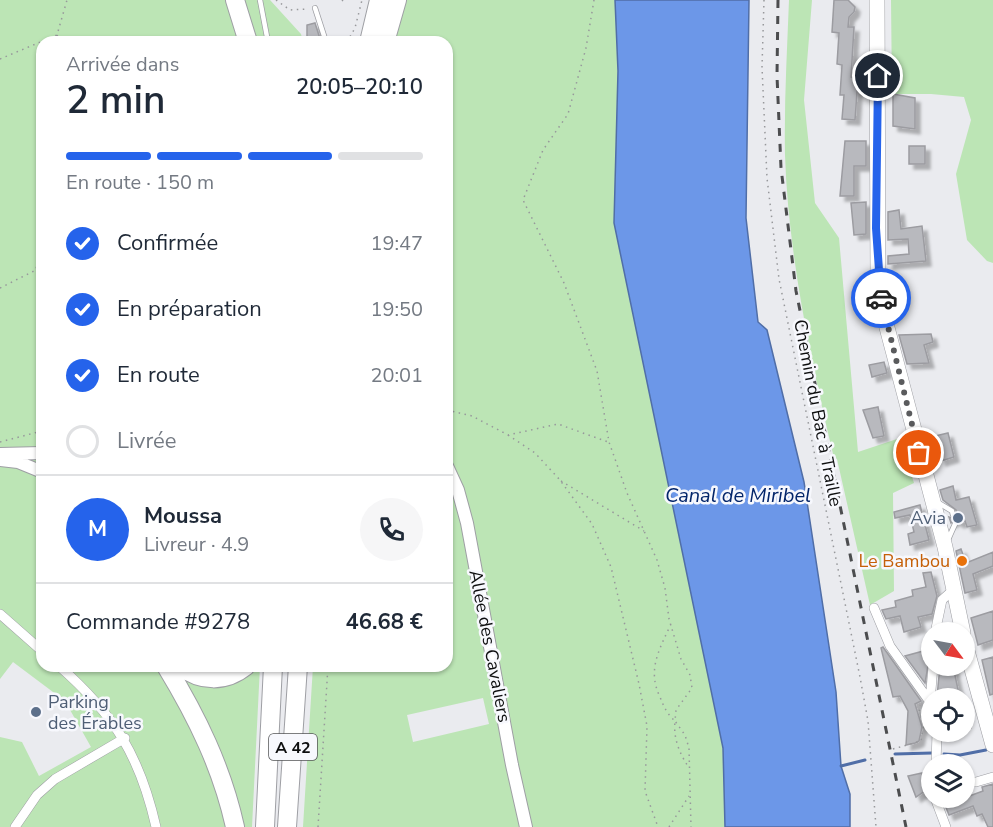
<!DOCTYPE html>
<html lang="fr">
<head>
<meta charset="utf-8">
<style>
	body { margin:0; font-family:"Nunito Sans",sans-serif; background:#f6f6f7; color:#1f2937; height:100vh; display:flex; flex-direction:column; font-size:22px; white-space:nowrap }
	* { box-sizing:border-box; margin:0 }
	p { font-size:20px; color:#747a83 }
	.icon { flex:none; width:33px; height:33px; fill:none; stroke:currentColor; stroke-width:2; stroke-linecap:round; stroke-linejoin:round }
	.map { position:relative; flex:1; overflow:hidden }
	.details { position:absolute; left:36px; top:36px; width:417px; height:636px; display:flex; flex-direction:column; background:#fff; border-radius:18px; box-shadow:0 2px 4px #0004 }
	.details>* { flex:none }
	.needle { width:39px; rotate:122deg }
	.controls { position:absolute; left:921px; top:622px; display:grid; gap:12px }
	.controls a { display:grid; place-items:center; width:54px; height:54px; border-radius:50%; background:#fff; box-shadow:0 2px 4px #0004; font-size:30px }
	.pin { position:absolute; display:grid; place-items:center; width:51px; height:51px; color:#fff; margin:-26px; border:3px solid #fff; border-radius:50%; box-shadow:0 2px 6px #0007 }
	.courier { position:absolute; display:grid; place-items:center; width:60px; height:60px; margin:-30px; border:4px solid #2563eb; border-radius:50%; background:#fff; color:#222; box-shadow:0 2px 8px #0007 }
	.head em { font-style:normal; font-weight:600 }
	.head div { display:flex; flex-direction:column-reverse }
	.head { display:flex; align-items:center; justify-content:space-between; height:102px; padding:0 30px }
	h1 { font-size:39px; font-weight:600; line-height:45px }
	.bar { display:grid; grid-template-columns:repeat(4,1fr); gap:9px 6px; align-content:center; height:72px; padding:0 30px }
	.bar i { height:8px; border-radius:4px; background:#e0e1e3 }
	.bar .on { background:#2563eb }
	.bar p { grid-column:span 4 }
	.line { display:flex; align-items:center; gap:15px; padding:0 30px; border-top:2px solid #e0e1e3 }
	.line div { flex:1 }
	.round { display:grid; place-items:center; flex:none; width:63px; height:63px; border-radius:32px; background:#f6f6f7 }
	ol { padding:0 30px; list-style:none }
	li { display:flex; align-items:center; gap:18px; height:66px }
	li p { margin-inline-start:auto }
	li .icon { padding:6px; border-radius:50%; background:#2563eb; color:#fff; stroke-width:4 }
	li:last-child { color:#747a83 }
	li i { width:33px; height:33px; border:3px solid #e0e1e3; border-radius:50% }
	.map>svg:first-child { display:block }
</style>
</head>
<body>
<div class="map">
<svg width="993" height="827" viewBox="0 0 993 827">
	<defs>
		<filter id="shadow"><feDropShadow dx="5" dy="5" stdDeviation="1.5" flood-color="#0004"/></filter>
	</defs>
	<rect width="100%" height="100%" fill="#eaebef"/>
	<!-- green -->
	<path fill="#bce5b5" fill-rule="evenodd" d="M0,0H270L301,34L303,42H42V666H260L252,827H0V737L22,742L39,776L91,747L65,701L13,662L0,679Z
		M371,0H615L618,71L614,223L723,748L725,827H303L313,666H447V42H362ZM483,698L489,724L413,742L407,715Z
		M789,0H812L804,100L815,203L839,238L858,452L900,438L914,483L893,493L894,591L870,605L837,459L834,458C811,362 788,253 785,155C784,104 787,52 789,0Z
		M891,0H993V263L987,261L967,240L956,174L971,120L964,97L931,94H892Z"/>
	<!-- water -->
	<path fill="#6c97e8" stroke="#506ea7" stroke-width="1.5" d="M615,0H749L746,218L758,322L767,330L804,482L836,692L841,766L850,794V827H725L723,748L614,223L618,71Z"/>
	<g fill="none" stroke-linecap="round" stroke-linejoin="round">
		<!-- stream -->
		<path stroke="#506ea7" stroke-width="3" d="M895,754L932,753
			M944,754L960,755L986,750
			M841,766L865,760"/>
	</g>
	<!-- building -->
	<path fill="#b8b9be" stroke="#9c9ca1" stroke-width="1.5" filter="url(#shadow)" d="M834,0H848L855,7L854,12L849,17L848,27H854L851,77L858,78L855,120L842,119L844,95H840L842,65L837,64L839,33L832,32Z
		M315,23L321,42H307V25Z
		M893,94L915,98V129L893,126Z
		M845,141H866V166H854V196H840Z
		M909,146H925V164H909Z
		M866,202V234L854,235L851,203Z
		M899,210L901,229L922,226L926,261L888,264V256L909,254L908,239L888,240V212Z
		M931,334L933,342L924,345L929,363L907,364L899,335Z
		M884,362L887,373L872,377L869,365Z
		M878,407L884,436L873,438L863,410Z
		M948,433L954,457L941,461L935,436Z
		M953,486L956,500L969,497L977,525L967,527L965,521L959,523L955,520L951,523L949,517L954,519L957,517L956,510L943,500L940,490Z
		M920,505L929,540L910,545L908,534L914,532L910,515L895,518L894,512Z
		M961,549L966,563L993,552V566L973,574L977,590L965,593L956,551Z
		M931,572L937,596L932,614L918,617L921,627L904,632L900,616L886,619L882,610L896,607L895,601L913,596L912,590L926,587L923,573Z
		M993,611V640L978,645L971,618Z
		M883,647L921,701L915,704L922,727L919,741L915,743L906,745L908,711L900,696L893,697L881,648Z
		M927,650L929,660L925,683L905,656Z
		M993,657V694L990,695L982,660Z
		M940,666H953L960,699H939L937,697Z
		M922,773L923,781L929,788L916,797L908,776Z
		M993,784V827H988L982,814L977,816L973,806L949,815L945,805L983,791L982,787Z"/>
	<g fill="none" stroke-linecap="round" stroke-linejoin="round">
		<defs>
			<path id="service" d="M260,0L268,42
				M315,8L326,42
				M937,502L952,511L953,515
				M947,542L955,524"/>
			<path id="minor" d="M874,608L890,646L930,702L932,710
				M0,614L42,651
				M935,633L942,600L953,590
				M59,666C114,714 140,756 156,827
				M930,702L933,666
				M936,765L937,732
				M964,782H976L993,777
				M935,798L946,827
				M15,827L37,795L55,779L125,738"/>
			<path id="tertiary" d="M0,454L42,453
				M0,460L18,462L40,471
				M447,466L458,490L467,523L512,765L526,827"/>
			<path id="primary" d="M877,0L878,281L885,320L945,547L963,633
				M964,640L993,745"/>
			<path id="motorway" d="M235,0L248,42
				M369,42L379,0
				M385,42L397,0
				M166,666C197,717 222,768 235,827
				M180,666C201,682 225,683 246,666
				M265,827L273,666
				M287,827L298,666"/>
		</defs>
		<!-- service casing -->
		<use href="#service" stroke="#9e9fa4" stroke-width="6"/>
		<!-- minor casing -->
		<use href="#minor" stroke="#9e9fa4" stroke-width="10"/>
		<!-- tertiary casing -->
		<use href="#tertiary" stroke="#9e9fa4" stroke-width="14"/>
		<!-- primary casing -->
		<use href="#primary" stroke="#9e9fa4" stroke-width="16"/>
		<!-- motorway casing -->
		<use href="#motorway" stroke="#9e9fa4" stroke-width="20"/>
		<!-- path -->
		<path stroke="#97989b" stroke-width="1.5" stroke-dasharray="1.5 4.5" stroke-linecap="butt" d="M276,0L290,10L308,9
			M594,0L586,48L568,114L543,150L523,200L564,283L597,371L609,442L627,493L657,560L665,588L669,619L681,659L690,675L692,688L676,710L675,721L685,735L689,748L691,827
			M764,0L762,67L767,178L779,279L860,677L868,721L876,827
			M342,1L343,0
			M57,35L60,42
			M347,42L355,28L362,0
			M0,59L57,35L67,0
			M42,115V183
			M0,288L36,270L42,223
			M447,410L472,416L508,435L558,424L608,442
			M508,435L535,453L560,480L592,524L611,567L639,684L647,726L645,791L658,827
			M0,442L42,431
			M561,481L644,531
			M671,624C659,650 647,670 660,697C664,707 667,714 675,721C673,739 680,754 689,768
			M964,728H976
			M893,749L921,741L924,723L919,709L920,705
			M318,827L328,666
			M669,827L689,796"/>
		<!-- service -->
		<use href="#service" stroke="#fff" stroke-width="4.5"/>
		<!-- minor -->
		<use href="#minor" stroke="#fff" stroke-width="9"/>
		<!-- tertiary -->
		<use href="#tertiary" stroke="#fff" stroke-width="12"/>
		<!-- primary -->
		<use href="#primary" stroke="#fff" stroke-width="15"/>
		<!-- motorway -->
		<use href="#motorway" stroke="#fff" stroke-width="18"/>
		<!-- rail -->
		<path stroke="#4c4d4f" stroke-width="3" stroke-dasharray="8 8" stroke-linecap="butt" d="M778,0L777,76L781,168L796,291L906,827"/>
	</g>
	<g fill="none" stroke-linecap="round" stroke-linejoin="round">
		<!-- done -->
		<path stroke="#5a5b5d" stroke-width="6" stroke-dasharray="0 10.8" d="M881,298L919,453"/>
		<!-- route -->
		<path stroke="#2563eb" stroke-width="8" d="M878,76L876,228L881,298"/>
	</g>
	<!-- markers -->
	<g fill="#5c6f8a" stroke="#f7f8fd" stroke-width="2">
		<circle cx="958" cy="518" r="6"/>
		<circle cx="36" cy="712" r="6"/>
	</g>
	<circle fill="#e8710a" stroke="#f7f8fd" stroke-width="2" cx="962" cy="561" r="6"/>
	<g text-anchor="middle" stroke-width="5" stroke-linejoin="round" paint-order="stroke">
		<!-- shield labels -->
		<rect fill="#f7f8fd" stroke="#535456" stroke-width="1.5" x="269" y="734" width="48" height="26" rx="4.5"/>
		<g font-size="16" font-weight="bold" fill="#0d0e0f">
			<text x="293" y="753">A 42</text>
		</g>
		<!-- street labels -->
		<g font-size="18" fill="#0d0e0f" stroke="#f7f8fd">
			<text transform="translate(818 413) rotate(79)" y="6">Chemin du Bac à Traille</text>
			<text transform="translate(490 646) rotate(79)" y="6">Allée des Cavaliers</text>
		</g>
		<!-- service labels -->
		<g font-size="18" fill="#4e5e75" stroke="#f7f8fd" text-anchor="end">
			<text x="946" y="524">Avia</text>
			<text x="48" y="708" text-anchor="start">Parking<tspan x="48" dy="21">des Érables</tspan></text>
		</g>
		<!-- food labels -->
		<g font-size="18" fill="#c56008" stroke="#f7f8fd" text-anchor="end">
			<text x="950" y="567">Le Bambou</text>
		</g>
		<!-- water labels -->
		<g font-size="20" font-style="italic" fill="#03256a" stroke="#f7f8fd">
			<text x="738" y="502">Canal de Miribel</text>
		</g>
	</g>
</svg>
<div class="controls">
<a><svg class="needle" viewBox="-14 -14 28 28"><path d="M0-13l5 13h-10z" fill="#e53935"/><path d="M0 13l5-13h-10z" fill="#747a83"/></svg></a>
<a><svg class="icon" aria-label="locate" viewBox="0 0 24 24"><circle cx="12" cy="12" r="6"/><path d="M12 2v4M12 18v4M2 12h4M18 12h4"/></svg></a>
<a><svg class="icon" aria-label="layers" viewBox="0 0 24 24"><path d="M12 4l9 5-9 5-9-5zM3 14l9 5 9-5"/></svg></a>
</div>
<div class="pin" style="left:919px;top:453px;background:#ea580c"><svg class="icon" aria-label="bag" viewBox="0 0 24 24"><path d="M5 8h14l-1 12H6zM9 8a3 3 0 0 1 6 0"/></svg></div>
<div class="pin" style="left:878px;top:76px;background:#1f2937"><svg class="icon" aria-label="home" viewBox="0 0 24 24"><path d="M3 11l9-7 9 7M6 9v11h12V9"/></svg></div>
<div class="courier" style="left:881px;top:298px"><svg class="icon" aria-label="car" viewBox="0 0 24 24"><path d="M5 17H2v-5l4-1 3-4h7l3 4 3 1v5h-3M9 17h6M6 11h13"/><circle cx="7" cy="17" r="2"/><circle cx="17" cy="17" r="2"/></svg></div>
<section class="details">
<div class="head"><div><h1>2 min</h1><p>Arrivée dans</p></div><em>20:05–20:10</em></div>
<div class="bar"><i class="on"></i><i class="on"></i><i class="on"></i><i></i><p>En route · 150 m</p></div>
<ol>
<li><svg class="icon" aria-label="check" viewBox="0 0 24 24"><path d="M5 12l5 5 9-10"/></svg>Confirmée<p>19:47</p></li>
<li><svg class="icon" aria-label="check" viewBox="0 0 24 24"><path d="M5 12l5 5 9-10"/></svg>En préparation<p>19:50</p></li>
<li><svg class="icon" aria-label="check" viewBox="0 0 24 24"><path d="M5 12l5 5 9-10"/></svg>En route<p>20:01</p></li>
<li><i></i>Livrée</li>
</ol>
<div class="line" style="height:108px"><b class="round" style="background:#2563eb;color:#fff">M</b><div><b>Moussa</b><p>Livreur · 4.9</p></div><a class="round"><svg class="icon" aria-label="phone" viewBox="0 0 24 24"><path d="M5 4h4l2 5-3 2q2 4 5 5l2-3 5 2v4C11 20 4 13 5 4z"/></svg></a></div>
<div class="line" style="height:78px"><div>Commande #9278</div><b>46.68 €</b></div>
</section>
</div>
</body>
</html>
